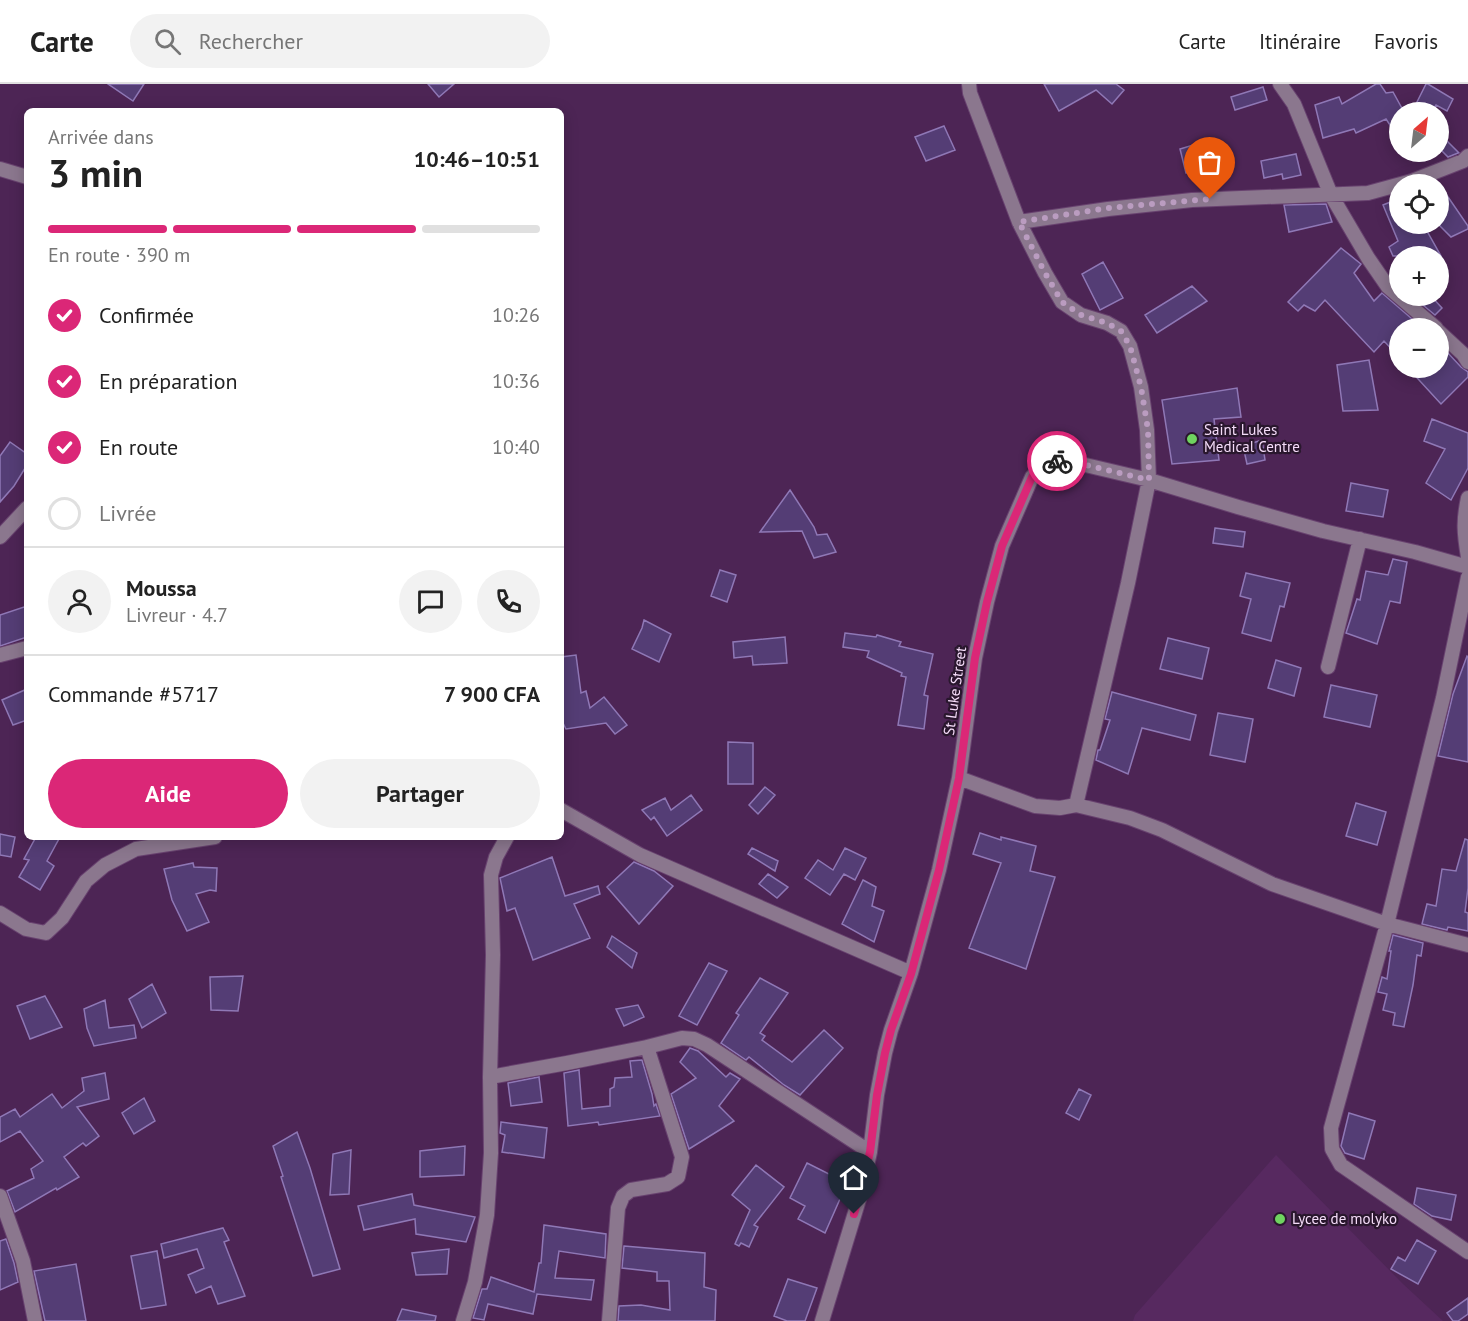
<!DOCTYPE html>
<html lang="fr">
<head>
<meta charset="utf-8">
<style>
	body { margin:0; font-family:"PT Sans",sans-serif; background:#f2f2f2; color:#222; height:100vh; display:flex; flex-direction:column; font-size:22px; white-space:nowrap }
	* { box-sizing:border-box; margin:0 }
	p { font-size:20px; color:#767676 }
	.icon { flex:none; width:33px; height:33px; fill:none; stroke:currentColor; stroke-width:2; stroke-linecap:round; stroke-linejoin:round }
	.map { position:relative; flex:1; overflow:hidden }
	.drawer { position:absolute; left:24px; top:24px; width:540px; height:732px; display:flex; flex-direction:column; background:#fff; border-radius:9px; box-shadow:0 3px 15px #0003 }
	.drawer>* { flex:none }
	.needle { width:39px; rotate:28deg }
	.fabs { position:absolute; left:1389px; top:18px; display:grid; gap:12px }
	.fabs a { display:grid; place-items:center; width:60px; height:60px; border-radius:50%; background:#fff; box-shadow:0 3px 15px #0003; font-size:30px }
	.pin { position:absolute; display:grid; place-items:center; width:51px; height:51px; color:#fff; margin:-62px -26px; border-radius:50% 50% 50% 0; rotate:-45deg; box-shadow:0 0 6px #0007 }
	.pin .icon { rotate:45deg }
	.courier { position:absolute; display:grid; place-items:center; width:60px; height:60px; margin:-30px; border:4px solid #db2777; border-radius:50%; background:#fff; color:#222; box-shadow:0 2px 8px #0007 }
	.summary em { font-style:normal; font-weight:700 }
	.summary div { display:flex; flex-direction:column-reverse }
	.summary { display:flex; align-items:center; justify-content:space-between; height:102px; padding:0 24px }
	h1 { font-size:39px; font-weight:700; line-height:45px }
	.bar { display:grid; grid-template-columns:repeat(4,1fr); gap:9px 6px; align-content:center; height:72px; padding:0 24px }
	.bar i { height:8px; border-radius:4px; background:#e0e0e0 }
	.bar .active { background:#db2777 }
	.bar p { grid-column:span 4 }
	.line { display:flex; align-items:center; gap:15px; padding:0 24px; border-top:2px solid #e0e0e0 }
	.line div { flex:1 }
	.round { display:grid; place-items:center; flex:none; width:63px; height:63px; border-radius:32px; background:#f2f2f2 }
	ol { padding:0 24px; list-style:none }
	li { display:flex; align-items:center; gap:18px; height:66px }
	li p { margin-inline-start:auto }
	li .icon { padding:6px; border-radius:50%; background:#db2777; color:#fff; stroke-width:4 }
	li:last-child { color:#767676 }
	li i { width:33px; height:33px; border:3px solid #e0e0e0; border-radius:50% }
	.primary-button { display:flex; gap:12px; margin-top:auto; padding:12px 24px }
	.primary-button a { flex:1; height:69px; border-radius:36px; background:#db2777; color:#fff; font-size:24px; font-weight:700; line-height:69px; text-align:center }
	.primary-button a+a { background:#f2f2f2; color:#222 }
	header { display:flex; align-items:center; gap:36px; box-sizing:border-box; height:84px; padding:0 30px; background:#fff; border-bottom:2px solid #e0e0e0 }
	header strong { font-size:28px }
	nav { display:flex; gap:33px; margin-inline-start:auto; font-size:21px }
	.search { width:420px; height:54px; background:#f2f2f2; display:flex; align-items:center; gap:15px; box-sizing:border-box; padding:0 21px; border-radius:33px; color:#767676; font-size:22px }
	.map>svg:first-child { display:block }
</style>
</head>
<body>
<header>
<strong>Carte</strong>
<div class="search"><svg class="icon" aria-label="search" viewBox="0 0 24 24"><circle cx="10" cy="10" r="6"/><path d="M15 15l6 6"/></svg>Rechercher</div>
<nav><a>Carte</a><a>Itinéraire</a><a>Favoris</a></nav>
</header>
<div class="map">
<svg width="1468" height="1237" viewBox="0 0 1468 1237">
	<rect width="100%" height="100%" fill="#4d2555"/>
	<!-- built -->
	<path fill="#572960" d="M1276,1071L1402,1199L1443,1237H1133L1135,1231Z"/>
	<!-- building -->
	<path fill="#543d75" stroke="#8f78b6" stroke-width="1.5" d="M108,0H144L133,17Z
		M428,0H454L439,13Z
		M1044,0H1116L1124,6L1112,20L1096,6L1059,27Z
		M1376,0H1380L1386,9L1393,8L1404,28H1400V56L1386,35L1356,49L1354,45L1323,54L1315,21L1339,13L1342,20Z
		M1426,0H1428L1453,15L1447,27L1436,21L1432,28H1412Z
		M1263,3L1267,16L1235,26L1231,13Z
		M944,42L955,66L926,77L915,53Z
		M1438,48L1459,69H1458L1448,73L1438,63Z
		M1210,56L1220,86L1186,89L1180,65Z
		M1296,70L1301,91L1283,95L1282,90L1264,94L1261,77Z
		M1446,110L1468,142V145L1451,153L1438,140V114Z
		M1400,114V140H1423L1441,172H1393L1389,163L1398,157L1383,121Z
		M1326,120L1332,138L1289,148L1284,121Z
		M1341,164L1361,180L1354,189L1374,217L1382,209L1419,241L1417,244H1400V274L1384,257L1374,268L1325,216L1315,227L1304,221L1298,227L1288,218Z
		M1103,178L1123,214L1100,226L1082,190Z
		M1192,202L1207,217L1157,249L1145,231Z
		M1412,212H1431L1442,224L1435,231Z
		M1447,268L1461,283L1468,288V293L1441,320L1408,284H1438V276Z
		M1369,276L1378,326L1343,327L1337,281Z
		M1237,304L1241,333L1214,335L1219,376L1172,380L1162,316Z
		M1432,335L1468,349V384L1451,416L1426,399L1445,365L1424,357Z
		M1262,356L1265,376L1247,380L1243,362Z
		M10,358L27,370V381L14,402L0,418V372Z
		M1351,399L1388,406L1383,433L1346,427Z
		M790,406L814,443L817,451L827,450L836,468L814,474L802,447L760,448Z
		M1215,444L1245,448L1243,463L1213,459Z
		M1393,475L1407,478L1400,519L1390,517L1377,560L1346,549L1357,515L1360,516L1366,487L1388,491Z
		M720,486L736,491L727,518L711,512Z
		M1246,489L1290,499L1284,523L1280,522L1271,557L1242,549L1251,515L1240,512Z
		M27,522V553L0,562V531Z
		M644,536L671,550L659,578L632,565L642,544Z
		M845,549L876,553L877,551L901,558L899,562L933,570L924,611L928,612L924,645L898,641L906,593L901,592L902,589L867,573L869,567L843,563Z
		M785,553L787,579L753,581L752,572L734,574L733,558Z
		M1168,554L1209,564L1202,595L1160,585Z
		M576,571L581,609L586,607L590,624L604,613L627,641L615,650L606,639L566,645L561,635V573Z
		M1467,572L1468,573V678L1438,672L1453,610Z
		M1276,576L1301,584L1294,612L1268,604Z
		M1331,601L1377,611L1370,643L1324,633Z
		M27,605V636L13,641L2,616Z
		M1112,608L1196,631L1190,656L1142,644L1128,690L1096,676L1098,666H1100L1110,636L1105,635Z
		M1218,629L1253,635L1245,678L1210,671Z
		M728,658L753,659V700H728Z
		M765,703L775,711L758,730L749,721Z
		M691,711L702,726L667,752L654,733L651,736L642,726L665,714L671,726Z
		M1356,719L1386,728L1377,761L1346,752Z
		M980,749L1001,756V753L1036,762L1030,787L1055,793L1026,885L969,864L1001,779L973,770Z
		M0,750L15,753L11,773L0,771Z
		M36,753H60L47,777L54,782L40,806L19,793L29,776L24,775Z
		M1465,755L1468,756V804L1465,828L1468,829V847L1448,843L1447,846L1422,840L1427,820L1436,822L1442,785L1456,787Z
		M752,764L778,777L775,787L748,770Z
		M845,764L866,774L855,796L844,790L830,811L805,794L818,776L833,786Z
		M552,773L565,812L598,802L600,810L574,820L590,854L533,876L515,824L507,827L500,794Z
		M634,778L654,787L673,802L639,840L607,803Z
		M193,779L194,783L217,784L216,807L210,806L196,810L209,838L187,847L172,816L164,785Z
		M768,790L788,803L777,814L759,800Z
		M863,796L876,803L872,822L884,827L874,858L842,840Z
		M1393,851L1423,859L1421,872L1417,871L1413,901L1404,943L1393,941L1395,929L1383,926L1387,910L1378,908L1382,893L1387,895L1391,867H1389Z
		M612,852L637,869L632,884L607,863Z
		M709,879L727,887L697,941L679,932Z
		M243,892L238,927L211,926L210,893Z
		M760,894L788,909L760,949L765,952L762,956L792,978L824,946L843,964L800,1011L784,1001L749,973L746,976L721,959L739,931L736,929Z
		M152,900L166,929L142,944L129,915Z
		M45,912L62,943L30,955L17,922Z
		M105,916L109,944L134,941L136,954L94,962L87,944L84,925Z
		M638,921L644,933L624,942L616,925Z
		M690,964L698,967L726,993L730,989L740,995L719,1022L734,1037L689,1065L671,1010L696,994L680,978Z
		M642,976L652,1010L654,1022L656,1020L660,1032L599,1041L598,1038L568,1042L564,989L579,986L582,1025L610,1022V1005L614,1003L615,994L632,993L630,977Z
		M105,989L109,1015L77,1023L99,1052L86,1062L83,1059L64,1073L79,1093L57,1106L56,1104L15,1128L7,1107L34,1094L31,1085L43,1077L20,1047L0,1058V1033L15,1025L20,1033L52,1010L62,1024L84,1007L82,994Z
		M539,993L542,1018L511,1022L508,999Z
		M1079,1005L1091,1011L1079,1036L1066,1029Z
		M144,1014L155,1037L134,1050L122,1029Z
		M1349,1029L1375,1037L1364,1075L1345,1069L1341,1062Z
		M501,1038L547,1044L544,1074L502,1068L505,1051L500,1049Z
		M297,1048L310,1084L340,1185L313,1192L281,1093L283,1092L273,1062Z
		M465,1062L464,1091L420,1093V1067Z
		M351,1066L349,1110L330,1111L333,1070Z
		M807,1079L847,1099L825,1149L798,1135L805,1122L790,1114Z
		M756,1081L784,1103L754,1141L758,1143L749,1163L741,1159L739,1162L735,1160L750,1126L732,1111Z
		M1417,1104L1456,1111L1451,1136L1432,1132L1414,1120Z
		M412,1110L414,1121L475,1133L466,1158L416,1150L415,1135L364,1146L358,1122Z
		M544,1141L606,1150L605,1174L559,1167L555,1194L594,1196L591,1216L537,1210L533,1230L488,1220L484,1236L473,1234L482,1205H487L491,1193L534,1208L539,1179H541Z
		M223,1144L229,1156L224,1158L245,1212L218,1220L211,1202L196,1209L188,1191L204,1184L197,1165L164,1174L161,1160Z
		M6,1155L14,1179L18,1198L0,1206V1157Z
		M1417,1156L1436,1167L1418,1200L1391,1185L1398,1173L1405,1177Z
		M624,1162L705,1169L704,1203L716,1206L715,1237H618L619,1222L641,1221L670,1226L669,1197H657V1188L622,1184Z
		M449,1165L447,1190L416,1191L412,1169Z
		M157,1167L166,1221L141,1225L131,1172Z
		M76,1180L86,1237H45L34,1187Z
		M788,1195L817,1204L805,1237H787L774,1232Z
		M1468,1214V1230L1458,1237H1453L1447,1229Z
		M402,1225L436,1232L435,1237H397Z"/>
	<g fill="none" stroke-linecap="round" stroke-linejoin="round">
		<defs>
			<path id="minor" d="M1280,0L1294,20L1331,111L1368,174L1388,203L1436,244
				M0,85L27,93
				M1019,138L1108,125L1192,116L1368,109L1412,97L1463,77L1468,72
				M1438,247L1463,270L1468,278
				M1468,414C1463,437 1464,449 1468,473
				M0,453L27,424
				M0,571L27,564
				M1328,583L1360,455
				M959,694L1035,722L1060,724L1076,721L1128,499L1149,396L1147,346L1141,303L1130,262L1121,247L1107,239L1081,231L1062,218L1045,189L1019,138L970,9L969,0
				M1076,721L1130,734L1162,746L1272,800L1387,840L1443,614L1468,493
				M561,726L640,771L911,889
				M0,829L26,845L46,849L62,834L86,797L105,781L136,765L215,753
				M1468,861L1387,840L1331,1044L1332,1065L1341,1081L1468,1168
				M490,993L567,979L647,963L682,954L694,955L707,961L870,1068
				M0,1112L23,1177L35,1237
				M463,1237L475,1198L487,1131L491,1069L490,993L493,871L491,791L496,773L507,753
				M609,1237L618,1124L623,1112L631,1106L667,1100L678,1093L682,1073L647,963
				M822,1237L861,1109L870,1068L877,1011L885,969L891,946L911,889L939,786L959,694L975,574L987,518L1002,462L1032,393L1044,382L1060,375L1149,396L1238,423L1323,447L1415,468L1468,483"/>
		</defs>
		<!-- minor casing -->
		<use href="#minor" stroke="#68426f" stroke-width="16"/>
		<!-- minor -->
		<use href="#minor" stroke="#8b778e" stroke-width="14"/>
	</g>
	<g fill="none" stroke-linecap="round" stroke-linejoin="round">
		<!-- done -->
		<path stroke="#ba9cc0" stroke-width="6" stroke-dasharray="0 10.8" d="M1057,377L1060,375L1149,396L1148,346L1141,303L1130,262L1121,247L1107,239L1081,231L1062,218L1045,189L1019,138L1108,124L1210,115"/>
		<!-- route -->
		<path stroke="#db2777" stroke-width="8" d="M854,1130L870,1068L877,1011L885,969L891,946L911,890L939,786L959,694L975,574L987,518L1002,462L1032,393L1044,382L1057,377"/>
	</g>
	<!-- markers -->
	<g fill="#6fd360" stroke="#29172d" stroke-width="2">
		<circle cx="1192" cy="355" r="6"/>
		<circle cx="1280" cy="1135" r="6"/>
	</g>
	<g text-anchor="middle" stroke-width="4.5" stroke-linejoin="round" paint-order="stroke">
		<!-- poi labels -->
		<g font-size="15" fill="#f5dcf9" stroke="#29172d" text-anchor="start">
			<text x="1204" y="351">Saint Lukes<tspan x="1204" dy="17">Medical Centre</tspan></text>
			<text x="1292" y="1140">Lycee de molyko</text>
		</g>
		<!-- street labels -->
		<g font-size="15" fill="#f5dcf9" stroke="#29172d">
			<text transform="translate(955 607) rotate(-82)" y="5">St Luke Street</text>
		</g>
	</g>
</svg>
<div class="fabs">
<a><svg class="needle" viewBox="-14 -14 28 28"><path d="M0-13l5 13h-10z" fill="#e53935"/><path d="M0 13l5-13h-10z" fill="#767676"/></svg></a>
<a><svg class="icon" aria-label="locate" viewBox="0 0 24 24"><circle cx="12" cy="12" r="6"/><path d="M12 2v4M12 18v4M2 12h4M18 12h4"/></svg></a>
<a>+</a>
<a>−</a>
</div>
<div class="pin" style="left:1210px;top:115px;background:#ea580c"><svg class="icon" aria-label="bag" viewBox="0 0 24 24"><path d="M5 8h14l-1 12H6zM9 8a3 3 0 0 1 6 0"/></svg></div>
<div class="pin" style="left:854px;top:1130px;background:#1f2937"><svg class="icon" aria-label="home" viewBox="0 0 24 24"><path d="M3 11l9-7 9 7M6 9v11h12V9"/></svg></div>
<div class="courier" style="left:1057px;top:377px"><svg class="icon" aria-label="bike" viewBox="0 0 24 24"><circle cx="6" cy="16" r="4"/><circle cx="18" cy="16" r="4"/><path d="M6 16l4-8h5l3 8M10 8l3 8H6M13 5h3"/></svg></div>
<section class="drawer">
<div class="summary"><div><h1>3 min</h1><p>Arrivée dans</p></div><em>10:46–10:51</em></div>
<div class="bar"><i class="active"></i><i class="active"></i><i class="active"></i><i></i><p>En route · 390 m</p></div>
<ol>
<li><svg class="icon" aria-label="check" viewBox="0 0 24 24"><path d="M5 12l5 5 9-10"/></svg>Confirmée<p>10:26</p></li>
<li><svg class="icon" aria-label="check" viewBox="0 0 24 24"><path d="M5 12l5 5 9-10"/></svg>En préparation<p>10:36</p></li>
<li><svg class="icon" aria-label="check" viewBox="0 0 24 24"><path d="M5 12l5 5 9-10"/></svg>En route<p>10:40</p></li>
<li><i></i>Livrée</li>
</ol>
<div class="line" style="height:108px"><a class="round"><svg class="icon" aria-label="person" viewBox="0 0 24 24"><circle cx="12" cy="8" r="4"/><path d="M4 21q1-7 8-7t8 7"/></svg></a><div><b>Moussa</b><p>Livreur · 4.7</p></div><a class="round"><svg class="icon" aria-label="chat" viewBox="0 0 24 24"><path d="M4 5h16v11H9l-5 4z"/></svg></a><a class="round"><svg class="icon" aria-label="phone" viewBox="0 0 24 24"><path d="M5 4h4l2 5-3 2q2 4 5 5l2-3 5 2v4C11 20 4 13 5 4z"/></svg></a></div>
<div class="line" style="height:78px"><div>Commande #5717</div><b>7 900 CFA</b></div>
<div class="primary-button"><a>Aide</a><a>Partager</a></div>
</section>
</div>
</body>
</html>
